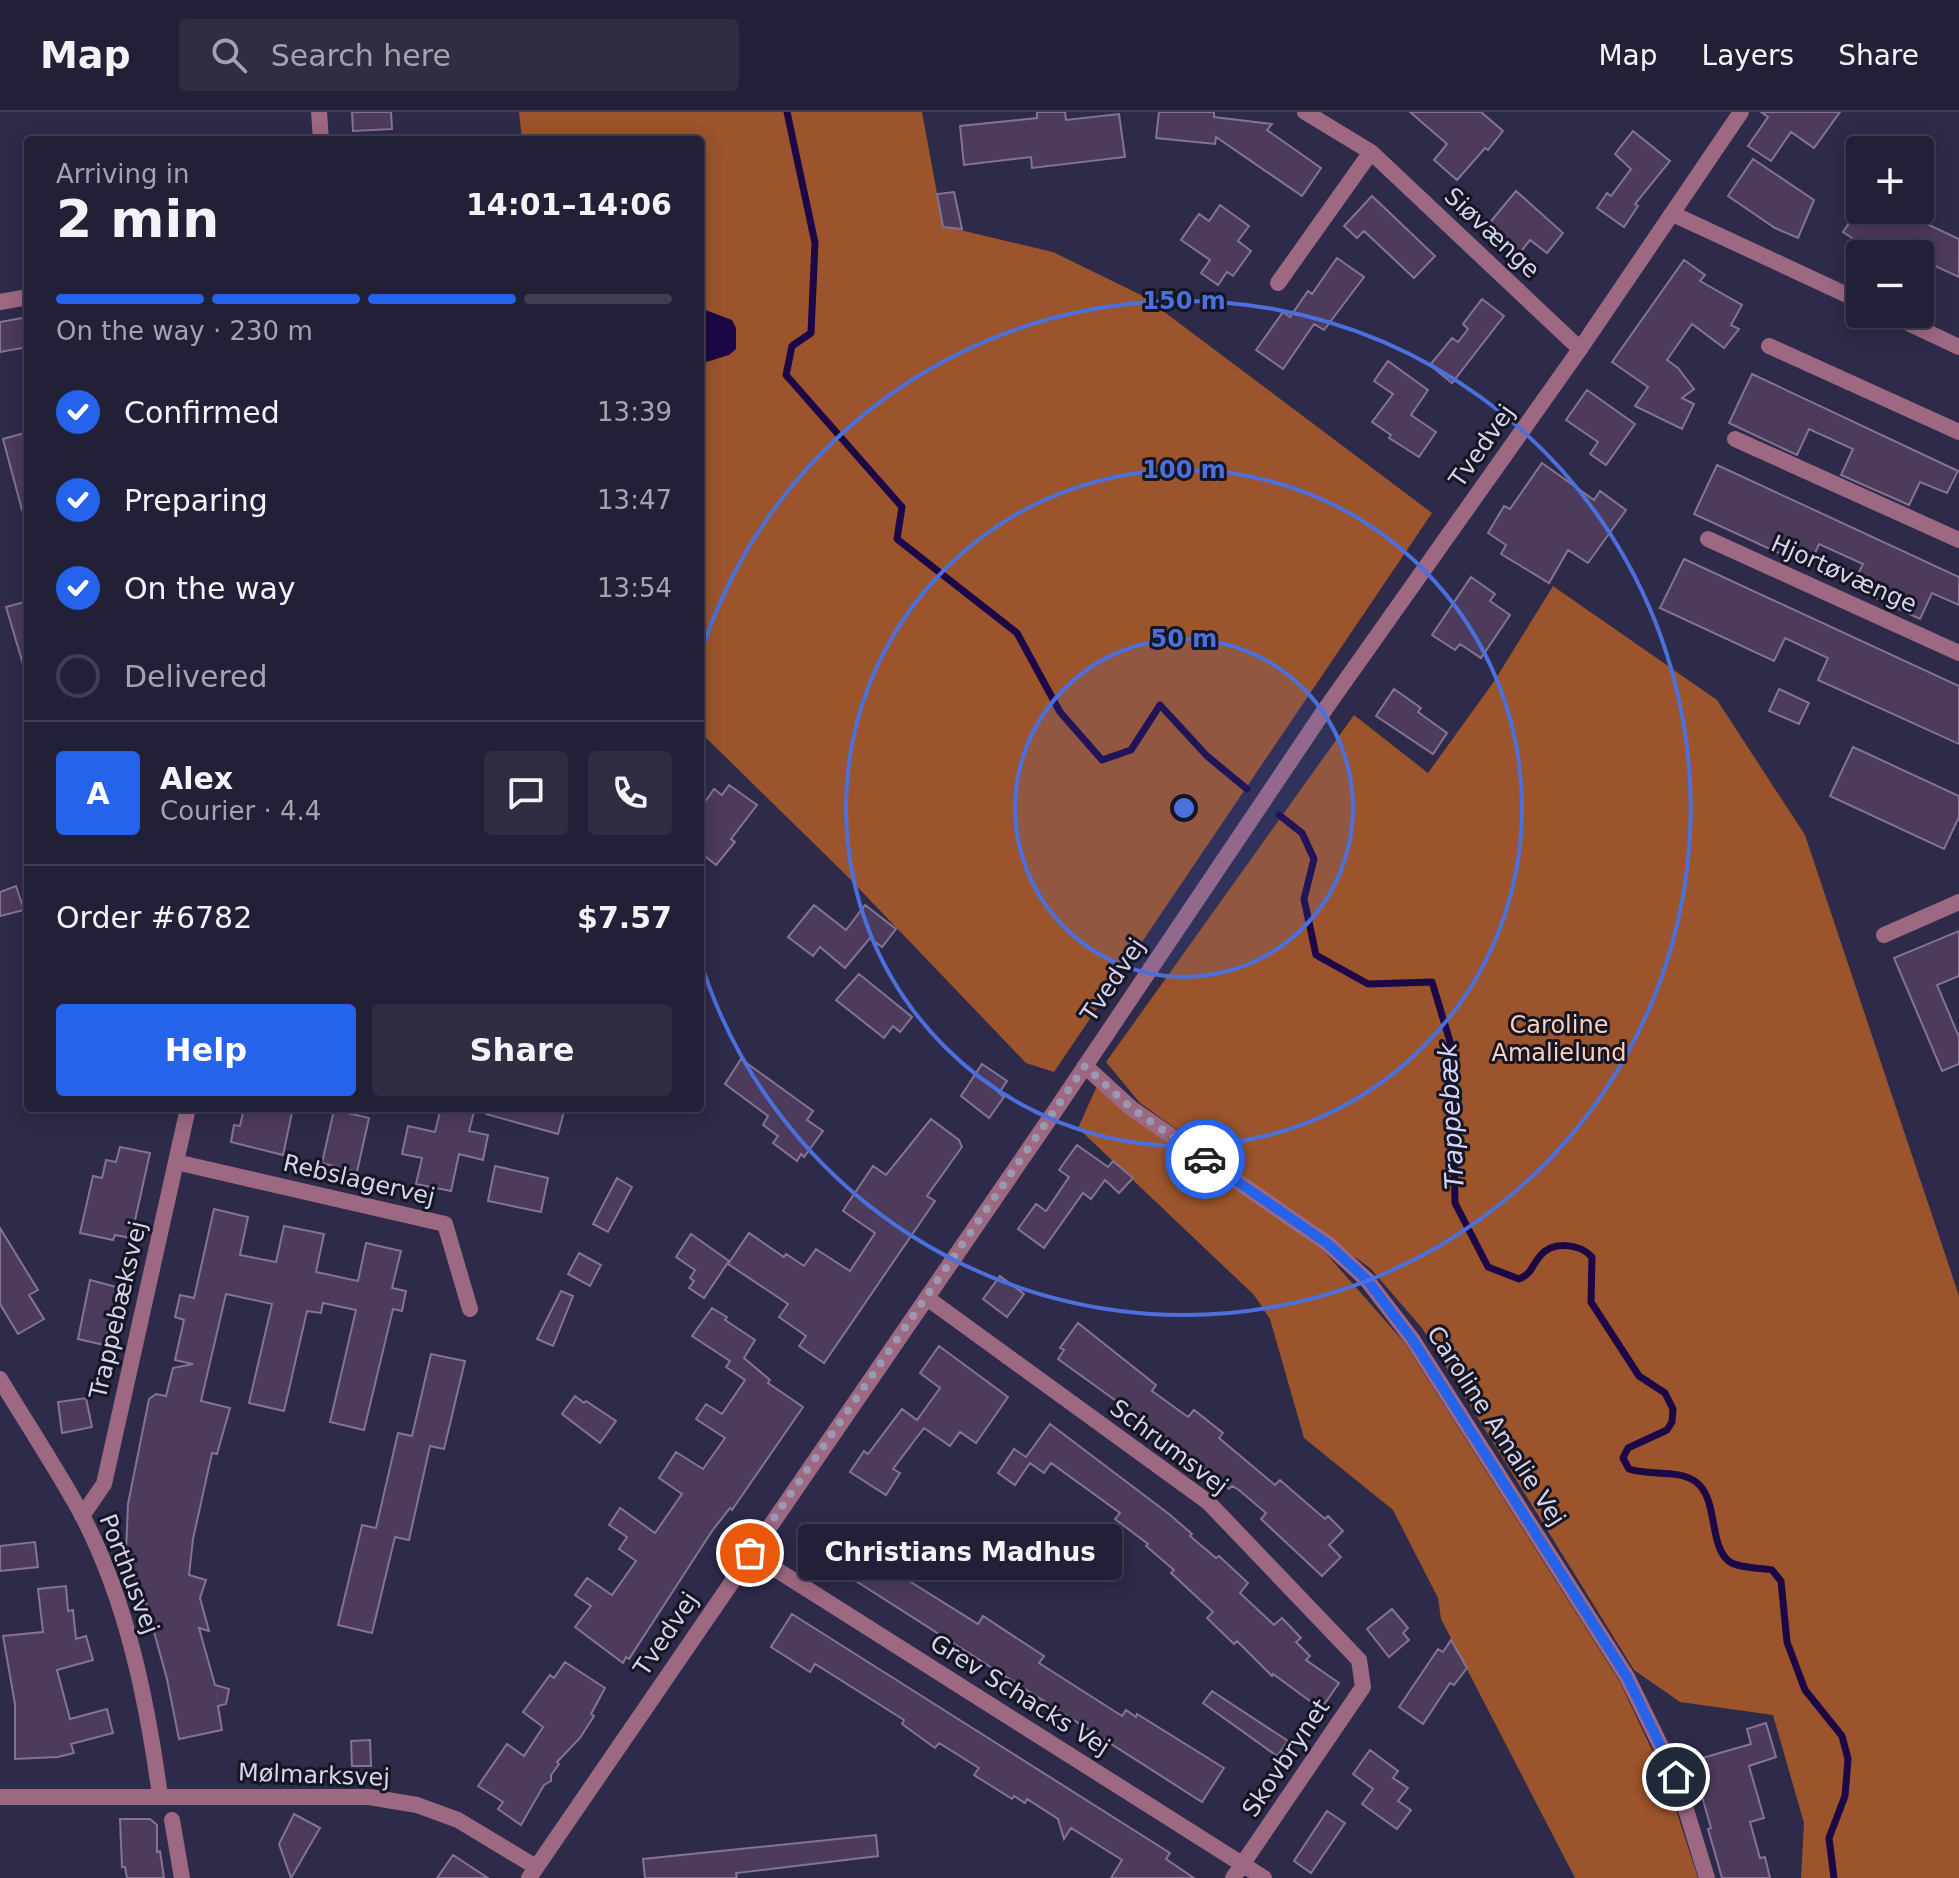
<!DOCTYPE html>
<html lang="en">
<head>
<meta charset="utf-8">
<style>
	body { margin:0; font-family:"DejaVu Sans",sans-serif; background:#2e2d42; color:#f1f3f6; height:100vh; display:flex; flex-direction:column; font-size:30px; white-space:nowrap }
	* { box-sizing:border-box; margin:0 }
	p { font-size:26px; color:#a2a3ad }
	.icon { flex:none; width:44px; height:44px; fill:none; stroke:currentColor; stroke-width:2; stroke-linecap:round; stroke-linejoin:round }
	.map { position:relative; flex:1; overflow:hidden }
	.side { position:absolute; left:24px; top:24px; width:680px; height:976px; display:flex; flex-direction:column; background:#222037; border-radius:8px; box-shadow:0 4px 20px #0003,0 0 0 2px #3f3e52 }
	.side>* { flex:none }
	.tools { position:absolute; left:1846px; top:24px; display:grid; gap:16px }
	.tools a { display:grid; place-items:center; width:88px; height:88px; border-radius:8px; background:#222037; box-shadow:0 4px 20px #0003,0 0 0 2px #3f3e52; font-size:40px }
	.pin { position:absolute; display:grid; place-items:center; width:68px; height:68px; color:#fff; margin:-34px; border:4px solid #fff; border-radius:50%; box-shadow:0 2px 8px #0007 }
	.courier { position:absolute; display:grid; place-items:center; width:80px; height:80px; margin:-40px; border:6px solid #2563eb; border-radius:50%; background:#fff; color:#222; box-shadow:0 2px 10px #0007 }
	.bubble { position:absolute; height:56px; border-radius:8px; background:#222037; box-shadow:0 4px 20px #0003,0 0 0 2px #3f3e52; font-size:26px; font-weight:700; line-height:56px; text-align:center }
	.head em { font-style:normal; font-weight:700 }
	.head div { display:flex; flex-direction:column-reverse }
	.head { display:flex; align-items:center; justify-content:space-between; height:136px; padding:0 32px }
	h1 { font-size:52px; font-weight:700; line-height:60px }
	.bar { display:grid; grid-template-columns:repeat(4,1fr); gap:12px 8px; align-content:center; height:96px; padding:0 32px }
	.bar i { height:10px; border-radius:6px; background:#3f3e52 }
	.bar .active { background:#2563eb }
	.bar p { grid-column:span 4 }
	.line { display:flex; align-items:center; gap:20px; padding:0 32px; border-top:2px solid #3f3e52 }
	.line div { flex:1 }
	.round { display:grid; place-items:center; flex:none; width:84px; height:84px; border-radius:8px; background:#2e2d42 }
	ol { padding:0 32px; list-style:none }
	li { display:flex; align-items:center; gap:24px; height:88px }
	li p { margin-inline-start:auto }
	li .icon { padding:8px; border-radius:50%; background:#2563eb; color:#fff; stroke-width:4 }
	li:last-child { color:#a2a3ad }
	li i { width:44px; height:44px; border:4px solid #3f3e52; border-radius:50% }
	.button { display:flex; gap:16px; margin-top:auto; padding:16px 32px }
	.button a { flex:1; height:92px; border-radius:8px; background:#2563eb; color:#fff; font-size:32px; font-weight:700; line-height:92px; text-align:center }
	.button a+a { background:#2e2d42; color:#f1f3f6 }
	header { display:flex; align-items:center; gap:48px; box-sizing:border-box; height:112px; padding:0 40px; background:#222037; border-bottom:2px solid #3f3e52 }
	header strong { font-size:38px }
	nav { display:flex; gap:44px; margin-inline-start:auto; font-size:28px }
	.search { width:560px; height:72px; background:#2e2d42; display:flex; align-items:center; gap:20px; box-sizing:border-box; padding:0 28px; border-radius:8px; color:#a2a3ad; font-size:30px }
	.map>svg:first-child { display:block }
</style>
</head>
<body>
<header>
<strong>Map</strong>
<div class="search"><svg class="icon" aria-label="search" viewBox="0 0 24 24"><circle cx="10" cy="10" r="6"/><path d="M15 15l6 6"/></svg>Search here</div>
<nav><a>Map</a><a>Layers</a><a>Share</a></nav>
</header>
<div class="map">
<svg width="1959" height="1766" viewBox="0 0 1959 1766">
	<rect width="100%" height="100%" fill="#2e2a49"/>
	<!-- forest -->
	<path fill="#9b542b" d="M519,0H922L943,114L1053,140L1143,184L1432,401L1054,960L1026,951L845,762L700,620V28H522Z
		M1553,474L1717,588L1805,723L1959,1184V1766H1801L1804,1711L1773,1603L1680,1590L1634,1558L1422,1216L1370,1156L1140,991L1106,950L1354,603L1428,661L1495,568Z
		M1097,974L1323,1138L1404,1230L1620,1570L1667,1670L1698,1766H1575L1441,1507L1438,1486L1393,1398L1304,1326L1270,1207L1254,1183L1078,1016Z"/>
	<!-- water -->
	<path fill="#1c0747" d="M700,196L732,208L736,216V237L729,243L700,252Z"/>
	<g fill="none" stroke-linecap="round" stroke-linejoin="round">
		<!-- stream -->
		<path stroke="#1c0747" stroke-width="7" d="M787,0L815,131L811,221L792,234L786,263L902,395L897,427L1017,521L1060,600L1102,648L1131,638L1160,593L1207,644L1247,677
			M1279,703L1302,721L1314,747L1304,787L1316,843L1368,872L1432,870L1452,936L1455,1091L1488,1155L1519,1167C1532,1162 1532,1153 1540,1144C1553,1128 1580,1132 1592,1145L1591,1190L1639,1264L1665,1281L1673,1297L1672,1310L1667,1318L1628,1336L1623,1346L1629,1357C1649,1364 1679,1357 1696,1370C1719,1387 1708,1435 1730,1450C1739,1456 1760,1456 1772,1458L1781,1469L1787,1530L1805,1578L1842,1624L1848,1647L1845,1684L1829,1726L1834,1766"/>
	</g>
	<!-- building -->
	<path fill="#4c3b5b" stroke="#857295" stroke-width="2" d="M352,0H391L392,17L353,19Z
		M1037,0H1065L1066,8L1119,2L1125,45L1032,56L1031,45L964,53L960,14L1037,6Z
		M1159,0H1214V5L1272,12L1267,18L1321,56L1302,84L1216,25L1215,32L1156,26Z
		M1410,0H1481L1503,19L1488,38L1485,36L1457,68L1434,48L1447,32Z
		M1761,0H1840L1814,36L1791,20L1771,49L1748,34L1768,5Z
		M1633,19L1670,49L1635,92L1638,94L1624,115L1597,96L1607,81L1611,84L1631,57L1615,42Z
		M1753,47L1814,88L1798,126L1775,116L1728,84Z
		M1516,79L1563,121L1547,141L1530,128L1519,142L1487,114Z
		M954,80L962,117L943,115L937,82Z
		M1372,84L1435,144L1414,166L1364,119L1357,126L1344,114Z
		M1220,93L1249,114L1238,129L1251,139L1233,164L1227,160L1218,173L1201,161L1210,148L1181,128L1199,102L1209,109Z
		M1858,98H1913L1910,104L1959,127V165L1920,147V142H1909L1896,136H1893L1890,142H1856L1861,132L1843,120Z
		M1337,146L1364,165L1324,218L1314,212L1283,257L1256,238L1283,200L1290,205L1308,179L1312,182Z
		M1684,148L1705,163L1700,169L1742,193L1731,213L1739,217L1724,236L1692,212L1667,248L1678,256L1694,277L1682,286L1694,292L1682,317L1635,294L1648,275L1612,250Z
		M1482,187L1504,204L1452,271L1430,253L1452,226L1458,230L1468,217L1463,212Z
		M28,205V235L0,240V210Z
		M1388,249L1428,278L1411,303L1436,320L1419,345L1389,326L1391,323L1372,310L1393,282L1374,269Z
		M1752,262L1958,359L1947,381L1920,370L1909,393L1841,363L1853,337L1809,317L1797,343L1729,311Z
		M1587,278L1635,312L1606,353L1590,342L1598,330L1566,308Z
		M28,320V397L22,398L3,327Z
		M1542,351L1594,388L1600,379L1626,398L1588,451L1568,438L1549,471L1501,442L1506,433L1488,421L1504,394L1510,397Z
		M1717,353L1959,465V493L1932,481L1920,507L1852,475L1863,452L1819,432L1809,455L1694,402Z
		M1684,447L1959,574V632L1818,568L1828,546L1785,526L1774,549L1660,496Z
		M1471,465L1495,482L1490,489L1510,503L1481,546L1460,532L1455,538L1432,523Z
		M28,489V552H23L6,495Z
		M1394,577L1421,596L1418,600L1447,621L1433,642L1376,604Z
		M1779,577L1809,591L1799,612L1769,599Z
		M1853,635L1959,684V705L1944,737L1830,684Z
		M729,673L757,693L731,727L735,730L716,753L700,740V697L714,677L722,683Z
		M16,774L24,798L0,804V780Z
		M814,793L846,818L865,793L896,817L882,835L870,826L845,856L820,835L813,844L788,825Z
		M1959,819V864L1937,873L1959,925V952L1942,959L1894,846Z
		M859,862L912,905L900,920L893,914L884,926L836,888Z
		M741,947L813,999L807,1008L823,1019L804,1045L801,1042L797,1049L773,1031L778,1024L763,1013L768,1004L725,972Z
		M982,952L1007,969L999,981L1004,985L989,1006L961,984Z
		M244,996H293L283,1043L231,1030L234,1013L240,1014Z
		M441,996H475L469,1019L488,1023L483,1048L459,1042L451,1079L416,1072L422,1046L402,1042L408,1014L435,1020Z
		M486,996H565L558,1022L486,1002Z
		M334,998L369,1006L357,1060L322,1051Z
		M931,1007L959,1028L962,1035L927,1084L935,1089L824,1251L799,1234L806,1224L779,1205L788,1192L728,1152L749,1121L784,1145L786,1142L804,1154L816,1137L850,1159L875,1121L843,1099L844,1097L873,1054L886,1063Z
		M1077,1033L1108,1055L1113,1049L1133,1066L1119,1081L1105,1068L1091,1087L1083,1081L1044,1136L1018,1117L1036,1092L1046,1099L1069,1065L1059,1058Z
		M120,1035L150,1041L131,1126L115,1123L113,1128L80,1121L93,1064L102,1066L106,1048L116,1050Z
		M495,1054L548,1066L541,1100L488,1089Z
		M617,1066L632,1075L608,1120L593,1112Z
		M214,1097L248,1105L240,1143L276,1150L284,1114L324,1122L316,1160L358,1169L366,1131L401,1139L392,1176L406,1179L402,1199L393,1197L364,1318L330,1310L356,1198L323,1191L321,1201L307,1199L284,1299L249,1291L272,1192L226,1182L201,1289L230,1296L217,1342L212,1341L193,1427L189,1463L206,1468L200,1486L209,1519L199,1516L215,1573L229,1577L226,1592L218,1594L222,1618L179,1627L167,1567L143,1480H140L126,1439L128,1392L149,1287L156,1282L166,1284L173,1256L193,1252L175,1248L184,1208L175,1205L180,1183L194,1186Z
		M0,1116L38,1178L29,1183L44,1207L18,1222L0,1192Z
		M691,1122L729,1149L704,1186L689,1176L694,1169L690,1166L695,1158L676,1145Z
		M579,1141L601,1153L590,1174L568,1162Z
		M1000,1164L1024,1182L1007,1205L983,1187Z
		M90,1168L120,1176L104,1233L78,1227Z
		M561,1179L573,1184L553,1234L537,1227Z
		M712,1196L727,1205L725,1208L755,1228L744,1246L770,1268L768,1271L803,1295L732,1398L730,1396L712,1419L629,1547L626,1545L623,1551L575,1515L591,1494L575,1483L587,1466L612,1483L636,1449L619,1437L627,1425L609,1413L620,1396L655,1421L682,1382L659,1366L676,1340L703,1357L725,1326L696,1307L706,1292L722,1302L745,1268L726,1255L730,1249L692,1224Z
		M1078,1211L1156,1273L1152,1279L1188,1305L1194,1298L1223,1321L1219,1326L1275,1373L1280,1368L1325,1407L1328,1404L1343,1419L1329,1433L1341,1445L1322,1464L1261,1407L1266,1401L1239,1378L1232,1374L1229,1377L1169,1327L1058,1247L1064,1238L1060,1236Z
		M939,1234L1008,1285L976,1331L960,1320L950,1334L924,1316L893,1357L900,1361L886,1383L850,1360L864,1339L868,1342L902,1297L917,1308L940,1276L920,1261Z
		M431,1242L465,1249L444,1337L430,1334L409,1428L395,1425L372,1521L338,1513L362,1413L376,1416L398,1321L412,1324Z
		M575,1284L584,1291L586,1289L616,1309L600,1331L562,1302Z
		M86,1286L92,1315L62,1321L58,1290Z
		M1050,1312L1169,1402L1192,1422L1190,1424L1216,1446L1219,1444L1248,1471L1240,1481L1274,1513L1282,1506L1301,1526L1296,1530L1310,1544L1306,1548L1339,1571L1321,1597L1273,1562L1272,1564L1237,1529L1234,1532L1207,1506L1213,1500L1171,1461L1174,1458L1146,1434L1148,1432L1115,1407L1120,1401L1051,1351L1044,1361L1030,1351L1015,1373L998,1361L1014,1337L1026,1345Z
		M992,1415L1007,1425L998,1440L982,1431Z
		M847,1417L872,1433L866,1442L978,1512L983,1504L1044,1544L1039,1551L1122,1604L1126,1598L1136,1605L1137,1602L1224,1656L1202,1690L826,1450Z
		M35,1430L38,1455L0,1459V1434Z
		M66,1474L68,1499L73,1498L76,1527L86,1524L93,1548L57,1558L70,1607L107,1597L113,1621L71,1632L74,1641L58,1645L15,1647V1592L3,1524L43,1520L38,1477Z
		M1392,1497L1408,1516L1403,1521L1409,1528L1389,1545L1367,1517Z
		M792,1502L1170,1741L1166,1747L1194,1766H1111L1122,1748L1071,1716L1064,1727L1058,1707L1027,1687L1025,1691L1014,1684L1012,1687L974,1663L979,1656L939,1631L935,1636L902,1612L904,1608L815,1552L810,1560L771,1535Z
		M1451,1528L1467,1556L1454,1573L1450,1571L1423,1612L1399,1595L1438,1537L1443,1540Z
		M565,1550L605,1576L591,1602L594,1604L580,1626L557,1650L559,1652L551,1663V1669L544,1673L521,1713L498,1697L503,1690L478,1674L507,1632L524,1644L543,1615L523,1600L550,1563L554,1566Z
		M1212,1579L1288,1629L1277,1644L1203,1591Z
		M1766,1611L1776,1645L1749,1654L1764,1706L1750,1710L1760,1746L1765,1745L1770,1766H1722L1708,1717L1711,1716L1692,1649L1751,1632L1747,1617Z
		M370,1628L371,1654H352L351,1629Z
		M1370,1638L1398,1659L1393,1666L1408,1676L1398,1689L1411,1698L1397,1717L1362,1692L1373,1677L1353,1662Z
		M1327,1699L1345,1711L1311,1761L1294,1749Z
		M294,1702L320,1716L291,1766L279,1732Z
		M120,1707H150L157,1713V1740L160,1739L164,1766H127L125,1755H122Z
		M876,1723L878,1744L736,1761L737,1766H645L643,1747Z
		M453,1743L488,1766H437Z"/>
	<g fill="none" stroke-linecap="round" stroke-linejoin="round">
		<!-- minor -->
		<path stroke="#9c6882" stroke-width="16" d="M319,0L321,28
			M1305,0L1371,40L1580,237
			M1673,102L1860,189
			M1278,171L1371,40
			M0,190L28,185
			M1889,202L1959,235
			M1769,234L1959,320
			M1735,327L1959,428
			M1708,427L1959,541
			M1884,823L1959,790
			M1085,954L1131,996L1328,1132L1367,1168L1412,1227L1627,1565L1676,1665L1707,1766
			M176,1050L445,1112L470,1197
			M927,1186L1208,1390L1359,1548L1363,1575L1233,1766
			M82,1404L104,1372L188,996
			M750,1441L1264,1766
			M172,1708L182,1766"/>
		<!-- tertiary -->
		<path stroke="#9c6882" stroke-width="16" d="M0,1267C27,1312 57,1357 82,1403C127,1490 147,1588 160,1684
			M0,1685H369L417,1693L458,1708L536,1755
			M529,1766L1059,993L1326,596L1580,237L1741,0"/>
	</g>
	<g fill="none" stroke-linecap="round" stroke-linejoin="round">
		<!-- done -->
		<path stroke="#9b98b1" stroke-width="8" stroke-dasharray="0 14.4" d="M750,1441L1085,954L1131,996L1205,1047"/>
		<!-- route -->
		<path stroke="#2563eb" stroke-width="10" d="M1205,1047L1328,1132L1367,1168L1412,1227L1627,1565L1676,1665"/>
	</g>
	<!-- distance rings -->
	<circle cx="1184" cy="696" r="169" fill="#4b70dc" fill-opacity=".12"/>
	<g fill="none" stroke="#4b70dc" stroke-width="4">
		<circle cx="1184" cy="696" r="169"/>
		<circle cx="1184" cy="696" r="338"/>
		<path d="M700 544A507 507 0 1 1 700 848"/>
	</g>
	<g text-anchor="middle" stroke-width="6" stroke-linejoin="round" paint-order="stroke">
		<!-- street labels -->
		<g font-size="24" fill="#d6d4e9" stroke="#161523">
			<text transform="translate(1492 121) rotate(43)" y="8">Siøvænge</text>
			<text transform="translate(1482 334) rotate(-55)" y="8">Tvedvej</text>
			<text transform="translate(1844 462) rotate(24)" y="8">Hjortøvænge</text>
			<text transform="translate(1113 868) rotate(-56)" y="8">Tvedvej</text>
			<text transform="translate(359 1068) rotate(13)" y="8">Rebslagervej</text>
			<text transform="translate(118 1198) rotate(-77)" y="8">Trappebæksvej</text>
			<text transform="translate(1496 1314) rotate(57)" y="8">Caroline Amalie Vej</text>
			<text transform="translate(1169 1335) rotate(37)" y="8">Schrumsvej</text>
			<text transform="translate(129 1462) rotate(69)" y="8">Porthusvej</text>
			<text transform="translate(666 1522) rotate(-56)" y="8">Tvedvej</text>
			<text transform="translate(1020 1583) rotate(32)" y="8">Grev Schacks Vej</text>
			<text transform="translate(1286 1646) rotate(-56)" y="8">Skovbrynet</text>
			<text transform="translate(314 1663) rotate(2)" y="8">Mølmarksvej</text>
		</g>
		<!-- park labels -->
		<g font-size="24" fill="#fbd1bc" stroke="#161523">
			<text x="1559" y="921">Caroline<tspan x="1559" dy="28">Amalielund</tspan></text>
		</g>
		<!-- water labels -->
		<g font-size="26" font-style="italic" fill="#d7d4fc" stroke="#161523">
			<text transform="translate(1451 1004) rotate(-93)" y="9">Trappebæk</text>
		</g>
	</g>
	<circle cx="1184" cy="696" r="12" fill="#4b70dc" stroke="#161523" stroke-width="4"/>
	<g font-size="24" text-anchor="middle" font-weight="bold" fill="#4b70dc" stroke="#161523" stroke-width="6" stroke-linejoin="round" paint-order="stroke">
		<text x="1184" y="197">150 m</text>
		<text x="1184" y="366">100 m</text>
		<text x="1184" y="535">50 m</text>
	</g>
</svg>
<div class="tools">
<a>+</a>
<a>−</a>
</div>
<div class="pin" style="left:750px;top:1441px;background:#ea580c"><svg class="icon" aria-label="bag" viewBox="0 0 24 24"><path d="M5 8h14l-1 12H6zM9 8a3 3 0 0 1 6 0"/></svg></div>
<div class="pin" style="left:1676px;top:1665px;background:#1f2937"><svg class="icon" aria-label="home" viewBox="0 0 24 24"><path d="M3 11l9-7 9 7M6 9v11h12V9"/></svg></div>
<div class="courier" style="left:1205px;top:1047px"><svg class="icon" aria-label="car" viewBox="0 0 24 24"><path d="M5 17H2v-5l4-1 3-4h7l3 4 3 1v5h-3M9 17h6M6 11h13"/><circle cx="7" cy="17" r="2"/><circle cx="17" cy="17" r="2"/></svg></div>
<div class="bubble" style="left:798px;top:1412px;width:324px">Christians Madhus</div>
<section class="side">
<div class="head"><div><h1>2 min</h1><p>Arriving in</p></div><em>14:01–14:06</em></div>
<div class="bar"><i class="active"></i><i class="active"></i><i class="active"></i><i></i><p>On the way · 230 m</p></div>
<ol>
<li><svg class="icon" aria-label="check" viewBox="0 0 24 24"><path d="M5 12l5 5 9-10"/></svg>Confirmed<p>13:39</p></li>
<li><svg class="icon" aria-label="check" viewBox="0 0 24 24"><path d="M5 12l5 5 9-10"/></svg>Preparing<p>13:47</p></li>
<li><svg class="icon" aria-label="check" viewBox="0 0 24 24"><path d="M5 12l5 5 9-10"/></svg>On the way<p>13:54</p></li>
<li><i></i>Delivered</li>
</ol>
<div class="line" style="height:144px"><b class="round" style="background:#2563eb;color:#fff">A</b><div><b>Alex</b><p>Courier · 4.4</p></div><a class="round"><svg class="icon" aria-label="chat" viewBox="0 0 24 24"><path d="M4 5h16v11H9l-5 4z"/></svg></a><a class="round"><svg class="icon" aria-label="phone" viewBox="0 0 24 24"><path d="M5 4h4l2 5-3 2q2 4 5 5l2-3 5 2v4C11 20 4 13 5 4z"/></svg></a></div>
<div class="line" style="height:104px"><div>Order #6782</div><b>$7.57</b></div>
<div class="button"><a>Help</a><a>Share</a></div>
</section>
</div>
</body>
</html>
